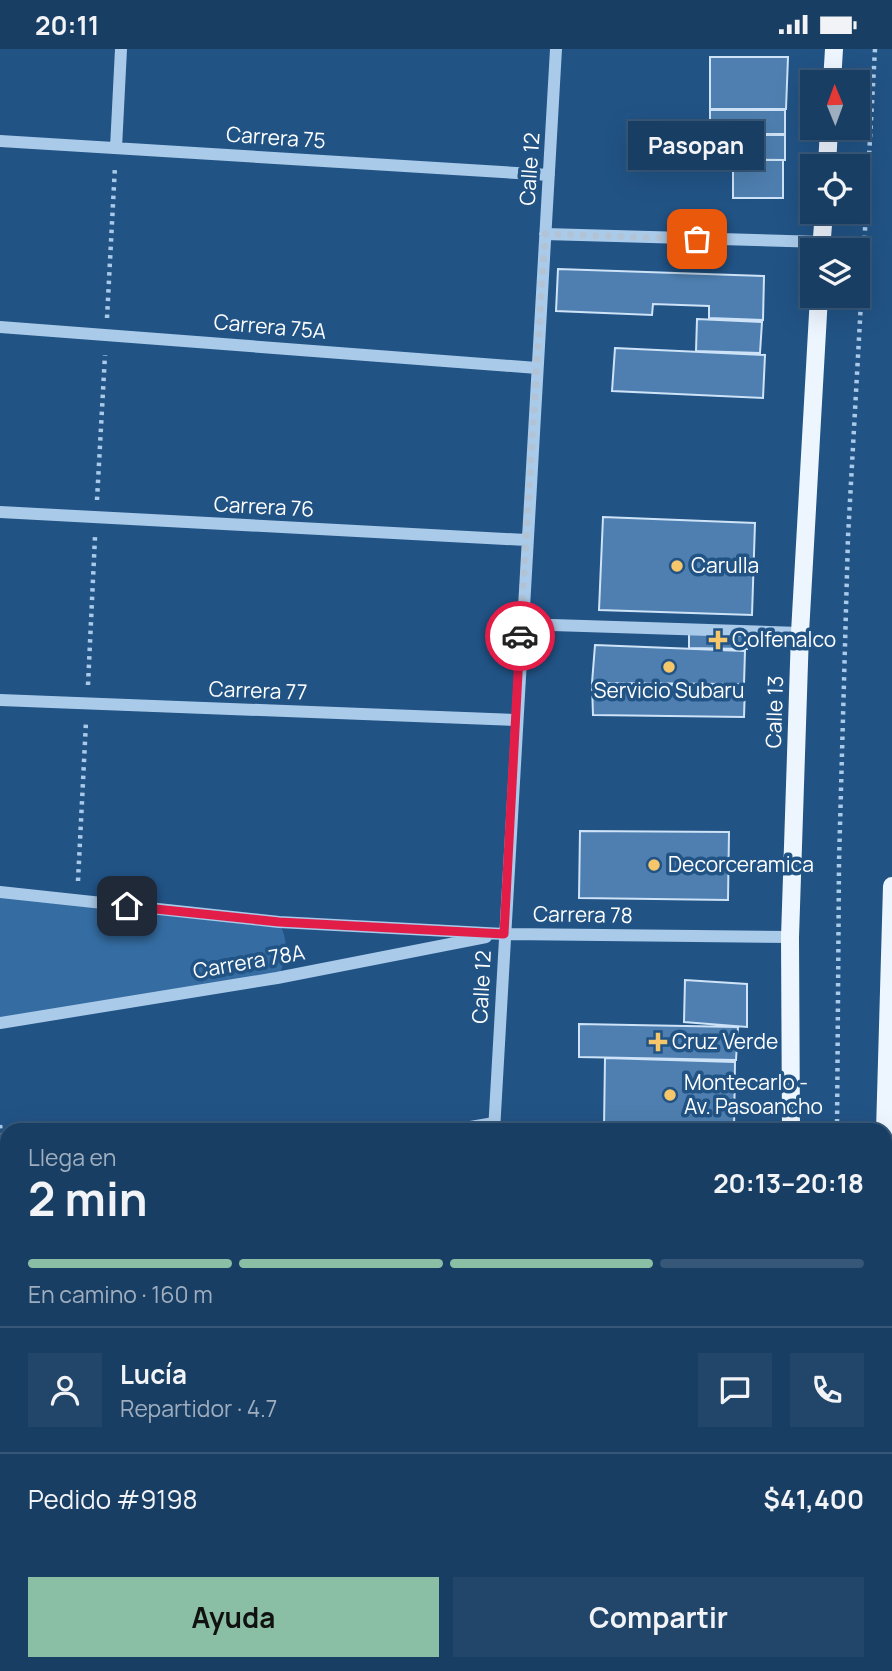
<!DOCTYPE html>
<html lang="es">
<head>
<meta charset="utf-8">
<style>
	body { margin:0; font-family:Manrope,sans-serif; background:#22456a; color:#f1f3f6; height:100vh; display:flex; flex-direction:column; font-size:26px; white-space:nowrap }
	* { box-sizing:border-box; margin:0 }
	p { font-size:23px; color:#9faebf }
	.icon { flex:none; width:38px; height:38px; fill:none; stroke:currentColor; stroke-width:2; stroke-linecap:round; stroke-linejoin:round }
	.map { position:relative; flex:1; overflow:hidden }
	.panel { position:absolute; left:0px; top:1074px; width:892px; height:548px; display:flex; flex-direction:column; background:#193e64; border-radius:21px 21px 0 0; box-shadow:0 7px 28px #0002,0 0 0 2px #375778 }
	.panel>* { flex:none }
	.needle { width:46px; rotate:359deg }
	.controls { position:absolute; left:800px; top:21px; display:grid; gap:14px }
	.controls a { display:grid; place-items:center; width:70px; height:70px; border-radius:0px; background:#193e64; box-shadow:0 7px 28px #0002,0 0 0 2px #375778; font-size:35px }
	.pin { position:absolute; display:grid; place-items:center; width:60px; height:60px; color:#fff; margin:-30px; border-radius:14px; box-shadow:0 4px 10px #0006 }
	.courier { position:absolute; display:grid; place-items:center; width:70px; height:70px; margin:-35px; border:5px solid #e11d48; border-radius:50%; background:#fff; color:#222; box-shadow:0 2px 9px #0007 }
	.bubble { position:absolute; height:49px; border-radius:0px; background:#193e64; box-shadow:0 7px 28px #0002,0 0 0 2px #375778; font-size:23px; font-weight:700; line-height:49px; text-align:center }
	.summary em { font-style:normal; font-weight:700 }
	.summary div { display:flex; flex-direction:column-reverse }
	.summary { display:flex; align-items:center; justify-content:space-between; height:119px; padding:0 28px }
	h1 { font-size:46px; font-weight:700; line-height:52px }
	.bar { display:grid; grid-template-columns:repeat(4,1fr); gap:10px 7px; align-content:center; height:84px; padding:0 28px }
	.bar i { height:9px; border-radius:5px; background:#375778 }
	.bar .active { background:#8abfa5 }
	.bar p { grid-column:span 4 }
	.line { display:flex; align-items:center; gap:18px; padding:0 28px; border-top:2px solid #375778 }
	.line div { flex:1 }
	.round { display:grid; place-items:center; flex:none; width:74px; height:74px; border-radius:0px; background:#22456a }
	.action { display:flex; gap:14px; margin-top:auto; padding:14px 28px }
	.action a { flex:1; height:80px; border-radius:0px; background:#8abfa5; color:#111; font-size:28px; font-weight:700; line-height:80px; text-align:center }
	.action a+a { background:#22456a; color:#f1f3f6 }
	.status { display:flex; justify-content:space-between; align-items:center; height:49px; padding:0 35px; background:#193e64; direction:ltr }
	.status svg { height:19px; fill:currentColor }
	.map>svg:first-child { display:block }
</style>
</head>
<body>
<div class="status"><b>20:11</b><svg viewBox="0 0 49 12"><path d="M0 12V9h3v3zM5 12V6h3v6zM10 12V3h3v9zM15 12V0h3v12zM26 1h20v11H26zM47 4h2v5h-2z"/></svg></div>
<div class="map">
<svg width="892" height="1622" viewBox="0 0 892 1622">
	<rect width="100%" height="100%" fill="#215385"/>
	<!-- green -->
	<path fill="#356da3" d="M0,843L279,873C289,893 288,910 277,929L0,974Z"/>
	<!-- building -->
	<path fill="#4e7fb0" stroke="#cee3f7" stroke-width="2" d="M710,8H788L786,60H710Z
		M710,61H785V85H710Z
		M711,86H785V111L711,110Z
		M733,111H783V149H733Z
		M558,220L764,227L763,271L709,269V257L653,255L652,266L556,262Z
		M697,270L762,273L760,304L696,302Z
		M615,299L765,306L763,349L612,342Z
		M603,468L755,474L752,566L599,561Z
		M689,582L747,584V600L689,599Z
		M595,596L745,602L744,635L592,634Z
		M592,636H745L744,668L593,666Z
		M580,782L729,783L728,851L579,849Z
		M685,931L747,935V978L684,973Z
		M579,975L738,978L736,1011L579,1008Z
		M605,1009L735,1013L734,1082H572V1079H604Z
		M7,1569V1615H39L40,1622H0V1570Z"/>
	<g fill="none" stroke-linecap="round" stroke-linejoin="round">
		<!-- path -->
		<path stroke="#aacae9" stroke-width="4.5" stroke-dasharray="3.5 5" stroke-linecap="butt" d="M107,269L115,117
			M97,451L105,306
			M88,636L95,488
			M78,832L86,673
			M0,1076L7,1127
			M837,1082L839,813L848,488L875,0
			M83,1615L85,1622
			M844,1615L845,1622"/>
		<!-- minor -->
		<path stroke="#aacae9" stroke-width="12" d="M0,92L549,126
			M116,99L121,0
			M545,185L822,193
			M0,278L537,319
			M0,463L526,491
			M521,575L800,584
			M0,651L515,671
			M0,843L279,873L504,885L790,888
			M0,974L277,929L486,888
			M447,1082L494,1074
			M494,1082L556,0
			M0,1148L7,1147
			M0,1355L7,1354
			M0,1541L7,1540"/>
		<!-- major -->
		<path stroke="#edf5fe" stroke-width="18" d="M832,33L834,0
			M827,117L829,79
			M821,201L824,163
			M791,1082L790,888L800,584L819,247
			M885,1082L892,837
			M886,1419L892,1437
			M886,1457L892,1609
			M704,1615L712,1622
			M810,1615V1622
			M566,1622L595,1615"/>
	</g>
	<g fill="none" stroke-linecap="round" stroke-linejoin="round">
		<!-- done -->
		<path stroke="#b1c3d4" stroke-width="7" stroke-dasharray="0 12.6" d="M520,587L545,185L697,190"/>
		<!-- route -->
		<path stroke="#e11d48" stroke-width="9" d="M127,857L279,873L504,885L520,587"/>
	</g>
	<!-- markers -->
	<g fill="#f6c66b" stroke="#215385" stroke-width="2.5">
		<circle cx="677" cy="517" r="7"/>
		<path d="M714.5 580.5h7v7h7v7h-7v7h-7v-7h-7v-7h7z"/>
		<circle cx="669" cy="618" r="7"/>
		<circle cx="654" cy="816" r="7"/>
		<path d="M654.5 982.5h7v7h7v7h-7v7h-7v-7h-7v-7h7z"/>
		<circle cx="670" cy="1046" r="7"/>
	</g>
	<g text-anchor="middle" stroke-width="7" stroke-linejoin="round" paint-order="stroke">
		<!-- street labels -->
		<g font-size="21" fill="#fff" stroke="#215385">
			<text transform="translate(276 89) rotate(4)" y="7">Carrera 75</text>
			<text transform="translate(530 120) rotate(-86)" y="7">Calle 12</text>
			<text transform="translate(270 278) rotate(5)" y="7">Carrera 75A</text>
			<text transform="translate(264 458) rotate(3)" y="7">Carrera 76</text>
			<text transform="translate(258 642) rotate(2)" y="7">Carrera 77</text>
			<text transform="translate(775 663) rotate(-88)" y="7">Calle 13</text>
			<text transform="translate(583 866) rotate(1)" y="7">Carrera 78</text>
			<text transform="translate(249 913) rotate(-10)" y="7">Carrera 78A</text>
			<text transform="translate(482 938) rotate(-87)" y="7">Calle 12</text>
		</g>
		<!-- poi labels -->
		<g font-size="21" fill="#fff" stroke="#215385" text-anchor="start">
			<text x="691" y="524">Carulla</text>
			<text x="732" y="598">Colfenalco</text>
			<text x="669" y="649" text-anchor="middle">Servicio Subaru</text>
			<text x="668" y="823">Decorceramica</text>
			<text x="672" y="1000">Cruz Verde</text>
			<text x="684" y="1041">Montecarlo -<tspan x="684" dy="24">Av. Pasoancho</tspan></text>
		</g>
	</g>
</svg>
<div class="controls">
<a><svg class="needle" viewBox="-14 -14 28 28"><path d="M0-13l5 13h-10z" fill="#e53935"/><path d="M0 13l5-13h-10z" fill="#9faebf"/></svg></a>
<a><svg class="icon" aria-label="locate" viewBox="0 0 24 24"><circle cx="12" cy="12" r="6"/><path d="M12 2v4M12 18v4M2 12h4M18 12h4"/></svg></a>
<a><svg class="icon" aria-label="layers" viewBox="0 0 24 24"><path d="M12 4l9 5-9 5-9-5zM3 14l9 5 9-5"/></svg></a>
</div>
<div class="pin" style="left:697px;top:190px;background:#ea580c"><svg class="icon" aria-label="bag" viewBox="0 0 24 24"><path d="M5 8h14l-1 12H6zM9 8a3 3 0 0 1 6 0"/></svg></div>
<div class="pin" style="left:127px;top:857px;background:#1f2937"><svg class="icon" aria-label="home" viewBox="0 0 24 24"><path d="M3 11l9-7 9 7M6 9v11h12V9"/></svg></div>
<div class="courier" style="left:520px;top:587px"><svg class="icon" aria-label="car" viewBox="0 0 24 24"><path d="M5 17H2v-5l4-1 3-4h7l3 4 3 1v5h-3M9 17h6M6 11h13"/><circle cx="7" cy="17" r="2"/><circle cx="17" cy="17" r="2"/></svg></div>
<div class="bubble" style="left:628px;top:72px;width:136px">Pasopan</div>
<section class="panel">
<div class="summary"><div><h1>2 min</h1><p>Llega en</p></div><em>20:13–20:18</em></div>
<div class="bar"><i class="active"></i><i class="active"></i><i class="active"></i><i></i><p>En camino · 160 m</p></div>
<div class="line" style="height:126px"><a class="round"><svg class="icon" aria-label="person" viewBox="0 0 24 24"><circle cx="12" cy="8" r="4"/><path d="M4 21q1-7 8-7t8 7"/></svg></a><div><b>Lucía</b><p>Repartidor · 4.7</p></div><a class="round"><svg class="icon" aria-label="chat" viewBox="0 0 24 24"><path d="M4 5h16v11H9l-5 4z"/></svg></a><a class="round"><svg class="icon" aria-label="phone" viewBox="0 0 24 24"><path d="M5 4h4l2 5-3 2q2 4 5 5l2-3 5 2v4C11 20 4 13 5 4z"/></svg></a></div>
<div class="line" style="height:91px"><div>Pedido #9198</div><b>$41,400</b></div>
<div class="action"><a>Ayuda</a><a>Compartir</a></div>
</section>
</div>
</body>
</html>
